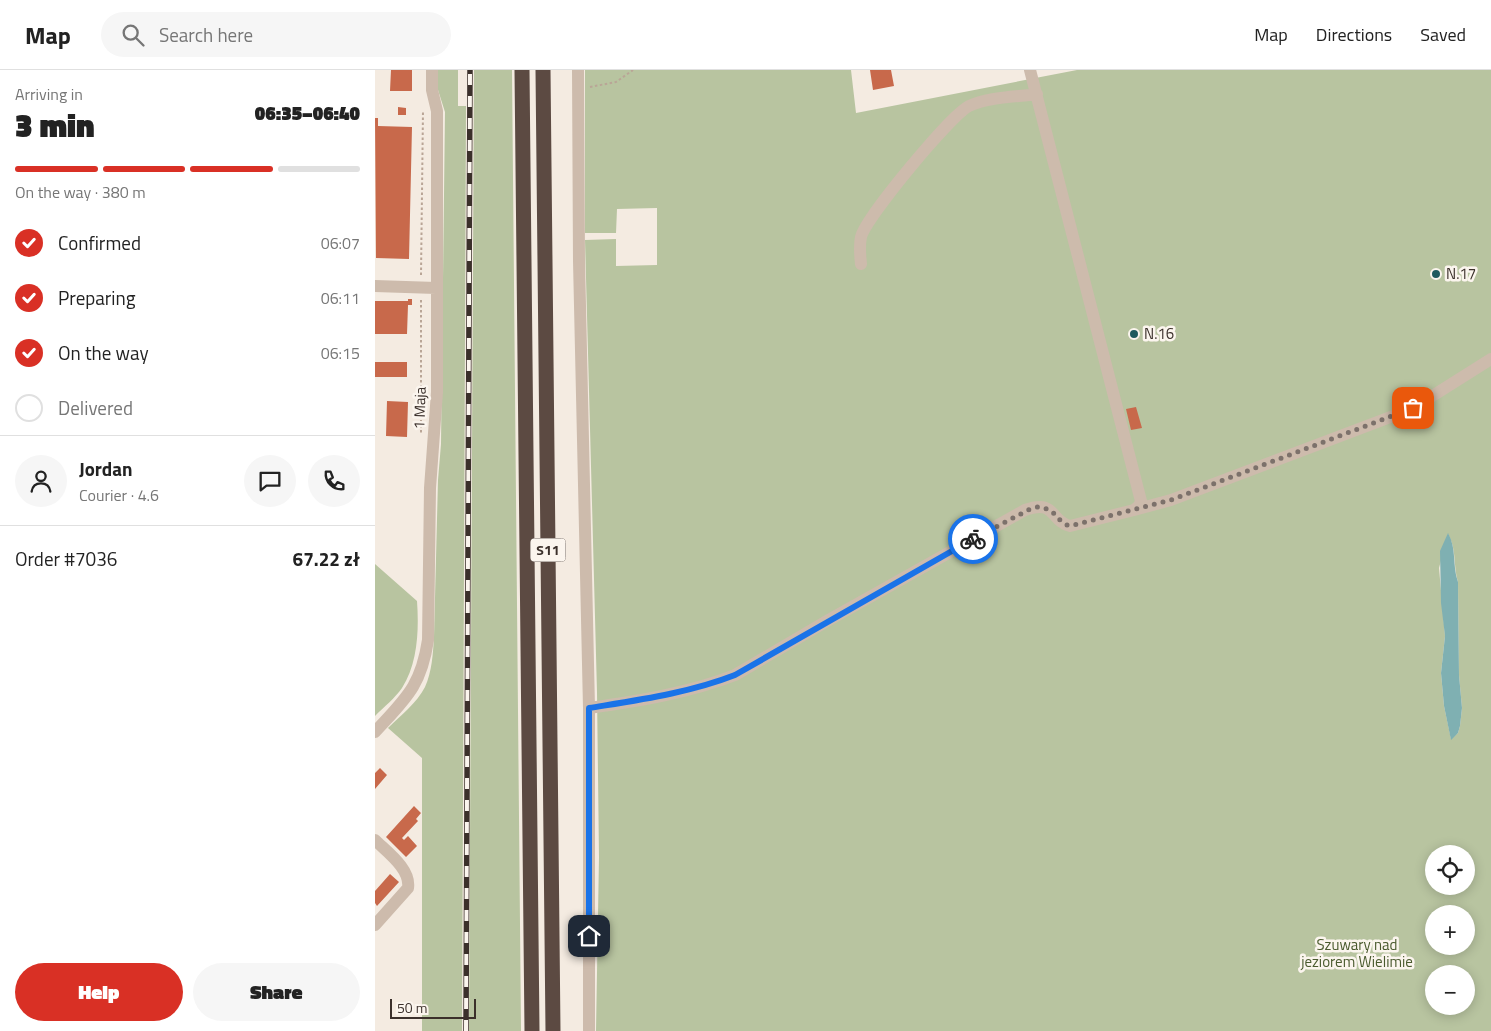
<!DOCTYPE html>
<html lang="en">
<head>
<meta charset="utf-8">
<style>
	body { margin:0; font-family:"Titillium Web",sans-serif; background:#f6f6f6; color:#222; height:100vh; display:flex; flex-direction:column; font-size:19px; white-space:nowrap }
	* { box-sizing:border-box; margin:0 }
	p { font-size:16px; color:#767676 }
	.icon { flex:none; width:28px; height:28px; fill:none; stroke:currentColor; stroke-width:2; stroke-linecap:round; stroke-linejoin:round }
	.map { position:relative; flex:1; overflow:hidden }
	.drawer { display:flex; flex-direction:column; background:#fff; width:375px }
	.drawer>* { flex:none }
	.buttons { position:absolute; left:1050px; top:775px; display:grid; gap:10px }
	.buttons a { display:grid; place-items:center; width:50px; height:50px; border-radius:50%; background:#fff; box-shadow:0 2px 12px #0003; font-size:25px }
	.scale { position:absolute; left:15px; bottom:12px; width:86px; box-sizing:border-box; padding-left:5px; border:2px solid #3b302b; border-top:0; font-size:14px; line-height:18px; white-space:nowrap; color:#3b302b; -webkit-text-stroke:4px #fbf5ee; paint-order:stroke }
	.pin { position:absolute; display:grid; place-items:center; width:42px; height:42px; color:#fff; margin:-21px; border-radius:10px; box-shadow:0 2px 8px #0006 }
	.courier { position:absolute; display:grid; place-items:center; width:50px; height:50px; margin:-25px; border:4px solid #1a73e8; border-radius:50%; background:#fff; color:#222; box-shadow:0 1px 6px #0007 }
	.summary em { font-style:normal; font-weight:800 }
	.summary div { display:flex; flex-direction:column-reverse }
	.summary { display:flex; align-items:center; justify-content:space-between; height:85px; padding:0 15px }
	h1 { font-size:32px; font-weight:800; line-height:38px }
	.bar { display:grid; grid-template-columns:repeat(4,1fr); gap:8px 5px; align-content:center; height:60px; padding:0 15px }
	.bar i { height:6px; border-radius:4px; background:#e0e0e0 }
	.bar .current { background:#d93025 }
	.bar p { grid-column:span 4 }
	.line { display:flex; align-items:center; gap:12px; padding:0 15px; border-top:1px solid #e0e0e0 }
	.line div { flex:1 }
	.round { display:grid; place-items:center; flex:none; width:52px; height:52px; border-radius:26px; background:#f6f6f6 }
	ol { padding:0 15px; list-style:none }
	li { display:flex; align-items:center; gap:15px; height:55px }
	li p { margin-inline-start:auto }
	li .icon { padding:5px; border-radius:50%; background:#d93025; color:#fff; stroke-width:4 }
	li:last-child { color:#767676 }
	li i { width:28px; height:28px; border:2px solid #e0e0e0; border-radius:50% }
	.primary-button { display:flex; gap:10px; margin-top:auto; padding:10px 15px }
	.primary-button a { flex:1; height:58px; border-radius:30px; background:#d93025; color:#fff; font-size:20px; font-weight:800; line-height:58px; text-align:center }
	.primary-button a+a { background:#f6f6f6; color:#222 }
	header { display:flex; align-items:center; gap:30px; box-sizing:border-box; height:70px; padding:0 25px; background:#fff; border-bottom:1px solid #e0e0e0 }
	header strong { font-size:24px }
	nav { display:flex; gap:28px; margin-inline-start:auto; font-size:18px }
	.search { width:350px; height:45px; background:#f6f6f6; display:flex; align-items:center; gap:12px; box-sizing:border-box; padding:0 18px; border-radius:28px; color:#767676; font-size:19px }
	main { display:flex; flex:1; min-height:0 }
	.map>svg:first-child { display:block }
</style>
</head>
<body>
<header>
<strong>Map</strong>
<div class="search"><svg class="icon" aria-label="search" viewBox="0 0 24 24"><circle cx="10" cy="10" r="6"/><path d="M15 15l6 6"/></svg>Search here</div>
<nav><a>Map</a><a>Directions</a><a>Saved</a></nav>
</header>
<main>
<section class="drawer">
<div class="summary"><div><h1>3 min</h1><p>Arriving in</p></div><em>06:35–06:40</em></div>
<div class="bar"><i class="current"></i><i class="current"></i><i class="current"></i><i></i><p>On the way · 380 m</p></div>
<ol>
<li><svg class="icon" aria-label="check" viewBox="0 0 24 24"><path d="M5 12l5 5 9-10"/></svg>Confirmed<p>06:07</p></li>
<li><svg class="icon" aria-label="check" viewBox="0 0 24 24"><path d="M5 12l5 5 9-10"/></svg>Preparing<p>06:11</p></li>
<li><svg class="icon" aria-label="check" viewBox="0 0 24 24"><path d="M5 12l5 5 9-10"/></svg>On the way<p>06:15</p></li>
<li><i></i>Delivered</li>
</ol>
<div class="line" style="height:90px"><a class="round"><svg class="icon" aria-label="person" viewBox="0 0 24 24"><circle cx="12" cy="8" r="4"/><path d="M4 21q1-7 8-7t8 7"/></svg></a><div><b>Jordan</b><p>Courier · 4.6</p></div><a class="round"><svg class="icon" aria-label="chat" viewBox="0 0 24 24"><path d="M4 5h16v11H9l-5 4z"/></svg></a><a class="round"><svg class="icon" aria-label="phone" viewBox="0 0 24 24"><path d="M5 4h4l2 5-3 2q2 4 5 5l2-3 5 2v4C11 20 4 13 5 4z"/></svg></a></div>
<div class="line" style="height:65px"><div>Order #7036</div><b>67.22 zł</b></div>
<div class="primary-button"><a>Help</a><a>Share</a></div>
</section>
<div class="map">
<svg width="1116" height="961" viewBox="0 0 1116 961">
	<rect width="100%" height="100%" fill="#f4ebe1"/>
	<!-- green -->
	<path fill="#b8c4a0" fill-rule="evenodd" d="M63,0H83V36H91L87,961H47V688L13,658C25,646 42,633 50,617C57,602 58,583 59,567L63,410L66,374L70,42L63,20Z
		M99,0H137L146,961H94Z
		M210,0H476L481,43L702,0H1116V961H221L224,787L222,622L210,170L241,169V196L282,195V138L242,139L241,163H210ZM1073,464C1082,479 1078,496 1083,512L1084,605L1087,638L1085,656L1083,663L1076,669L1069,636L1066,603L1070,566L1064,498ZM1059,784H1091V816H1059ZM1059,844H1091V876H1059ZM1059,904H1091V936H1059Z
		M0,494L42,531C44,559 43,593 27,618C20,628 9,637 0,646Z"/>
	<!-- water -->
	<path fill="#7fb0b2" d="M1073,463C1082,479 1077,495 1083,512L1084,605L1087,638L1085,656L1083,663L1076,670L1069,636L1066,603L1070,566L1066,533L1065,481Z"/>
	<!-- building -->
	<path fill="#c8694b" d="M16,0H37V21H15Z
		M495,0H516L519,16L498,20Z
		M23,37L31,38V45H23Z
		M0,48H3V56L37,57L34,189L1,188Z
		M33,229H37V235H33L32,264H0V231H33Z
		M0,292H32V307H0Z
		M12,331L33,332L32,367L11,366Z
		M761,337L767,358L756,360L751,339Z
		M5,698L12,705L0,719V703Z
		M39,736L46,743L41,749L43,751L27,768L29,770L33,766L42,776L31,787L11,767Z
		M15,804L24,812L2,836L0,833V821Z"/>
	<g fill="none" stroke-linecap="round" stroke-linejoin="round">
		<!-- path -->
		<path stroke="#b9a596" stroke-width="2" stroke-dasharray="2.5 2.5" stroke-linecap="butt" d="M215,17L241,12L258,0
			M46,205L48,40
			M46,230V363"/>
		<!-- minor -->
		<path stroke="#cdbbac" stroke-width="12" d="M203,0L204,191L214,638V961
			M486,194C485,185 484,176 486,167C491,147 576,45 594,36C613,27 641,27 662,24
			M0,216L61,218
			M759,440L796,430L1026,343L1051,330L1116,289
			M214,638C263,631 314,623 360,605L452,551L650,440C681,429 675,451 695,456L759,440L764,436L766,431L655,0
			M0,662C30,629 46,617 53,570L55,418L62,322V41L57,20V0
			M0,770C12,782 36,799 33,818L0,855"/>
		<!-- highway -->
		<path stroke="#5c4a42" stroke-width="15" d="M147,0L157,961
			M168,0L178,961"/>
		<defs>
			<path id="rail" d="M91,961L95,0"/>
		</defs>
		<!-- rail casing -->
		<use href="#rail" stroke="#3b302b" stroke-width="5.5"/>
		<!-- rail -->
		<use href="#rail" stroke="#fbf5ee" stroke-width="4" stroke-dasharray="11" stroke-linecap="butt"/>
	</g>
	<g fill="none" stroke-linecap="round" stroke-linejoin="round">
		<!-- done -->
		<path stroke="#7c716b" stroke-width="5" stroke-dasharray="0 9" d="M598,469L659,437C683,437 679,451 695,456L796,430L1038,338"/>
		<!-- route -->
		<path stroke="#1a73e8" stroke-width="6" d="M214,866V638C263,630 314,623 360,605L598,469"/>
	</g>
	<!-- markers -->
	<g fill="#1f5a5e" stroke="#fbf5ee" stroke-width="2">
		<circle cx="1061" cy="204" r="5"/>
		<circle cx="759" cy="264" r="5"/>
	</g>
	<g text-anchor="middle" stroke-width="5" stroke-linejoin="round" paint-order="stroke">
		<!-- shield labels -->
		<rect fill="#fbf5ee" stroke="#756b66" stroke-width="1" x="155.5" y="468.5" width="35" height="23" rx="4"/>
		<g font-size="14" font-weight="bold" fill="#3b302b">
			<text x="173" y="485">S11</text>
		</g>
		<!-- poi labels -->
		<g font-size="15" fill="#3b302b" stroke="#fbf5ee" text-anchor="start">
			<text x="1071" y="209">N.17</text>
			<text x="769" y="269">N.16</text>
		</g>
		<!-- street labels -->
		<g font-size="15" fill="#3b302b" stroke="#fbf5ee">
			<text transform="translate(45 338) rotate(-88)" y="5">1 Maja</text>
		</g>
		<!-- park labels -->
		<g font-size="15" fill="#4a5a2e" stroke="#fbf5ee">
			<text x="982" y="880">Szuwary nad<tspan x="982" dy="17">jeziorem Wielimie</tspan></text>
		</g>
	</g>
</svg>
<div class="buttons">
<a><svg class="icon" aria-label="locate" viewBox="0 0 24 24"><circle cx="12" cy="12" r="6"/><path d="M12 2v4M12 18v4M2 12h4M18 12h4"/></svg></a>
<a>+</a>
<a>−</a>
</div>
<div class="scale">50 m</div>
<div class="pin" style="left:1038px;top:338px;background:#ea580c"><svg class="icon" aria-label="bag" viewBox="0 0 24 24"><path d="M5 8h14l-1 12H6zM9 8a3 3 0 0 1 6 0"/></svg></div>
<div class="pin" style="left:214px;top:866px;background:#1f2937"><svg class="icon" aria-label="home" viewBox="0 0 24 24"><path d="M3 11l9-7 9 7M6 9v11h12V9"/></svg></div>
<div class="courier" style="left:598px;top:469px"><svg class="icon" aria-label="bike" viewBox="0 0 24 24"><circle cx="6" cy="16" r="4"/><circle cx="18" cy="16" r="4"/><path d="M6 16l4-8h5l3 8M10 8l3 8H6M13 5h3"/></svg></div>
</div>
</main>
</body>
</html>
